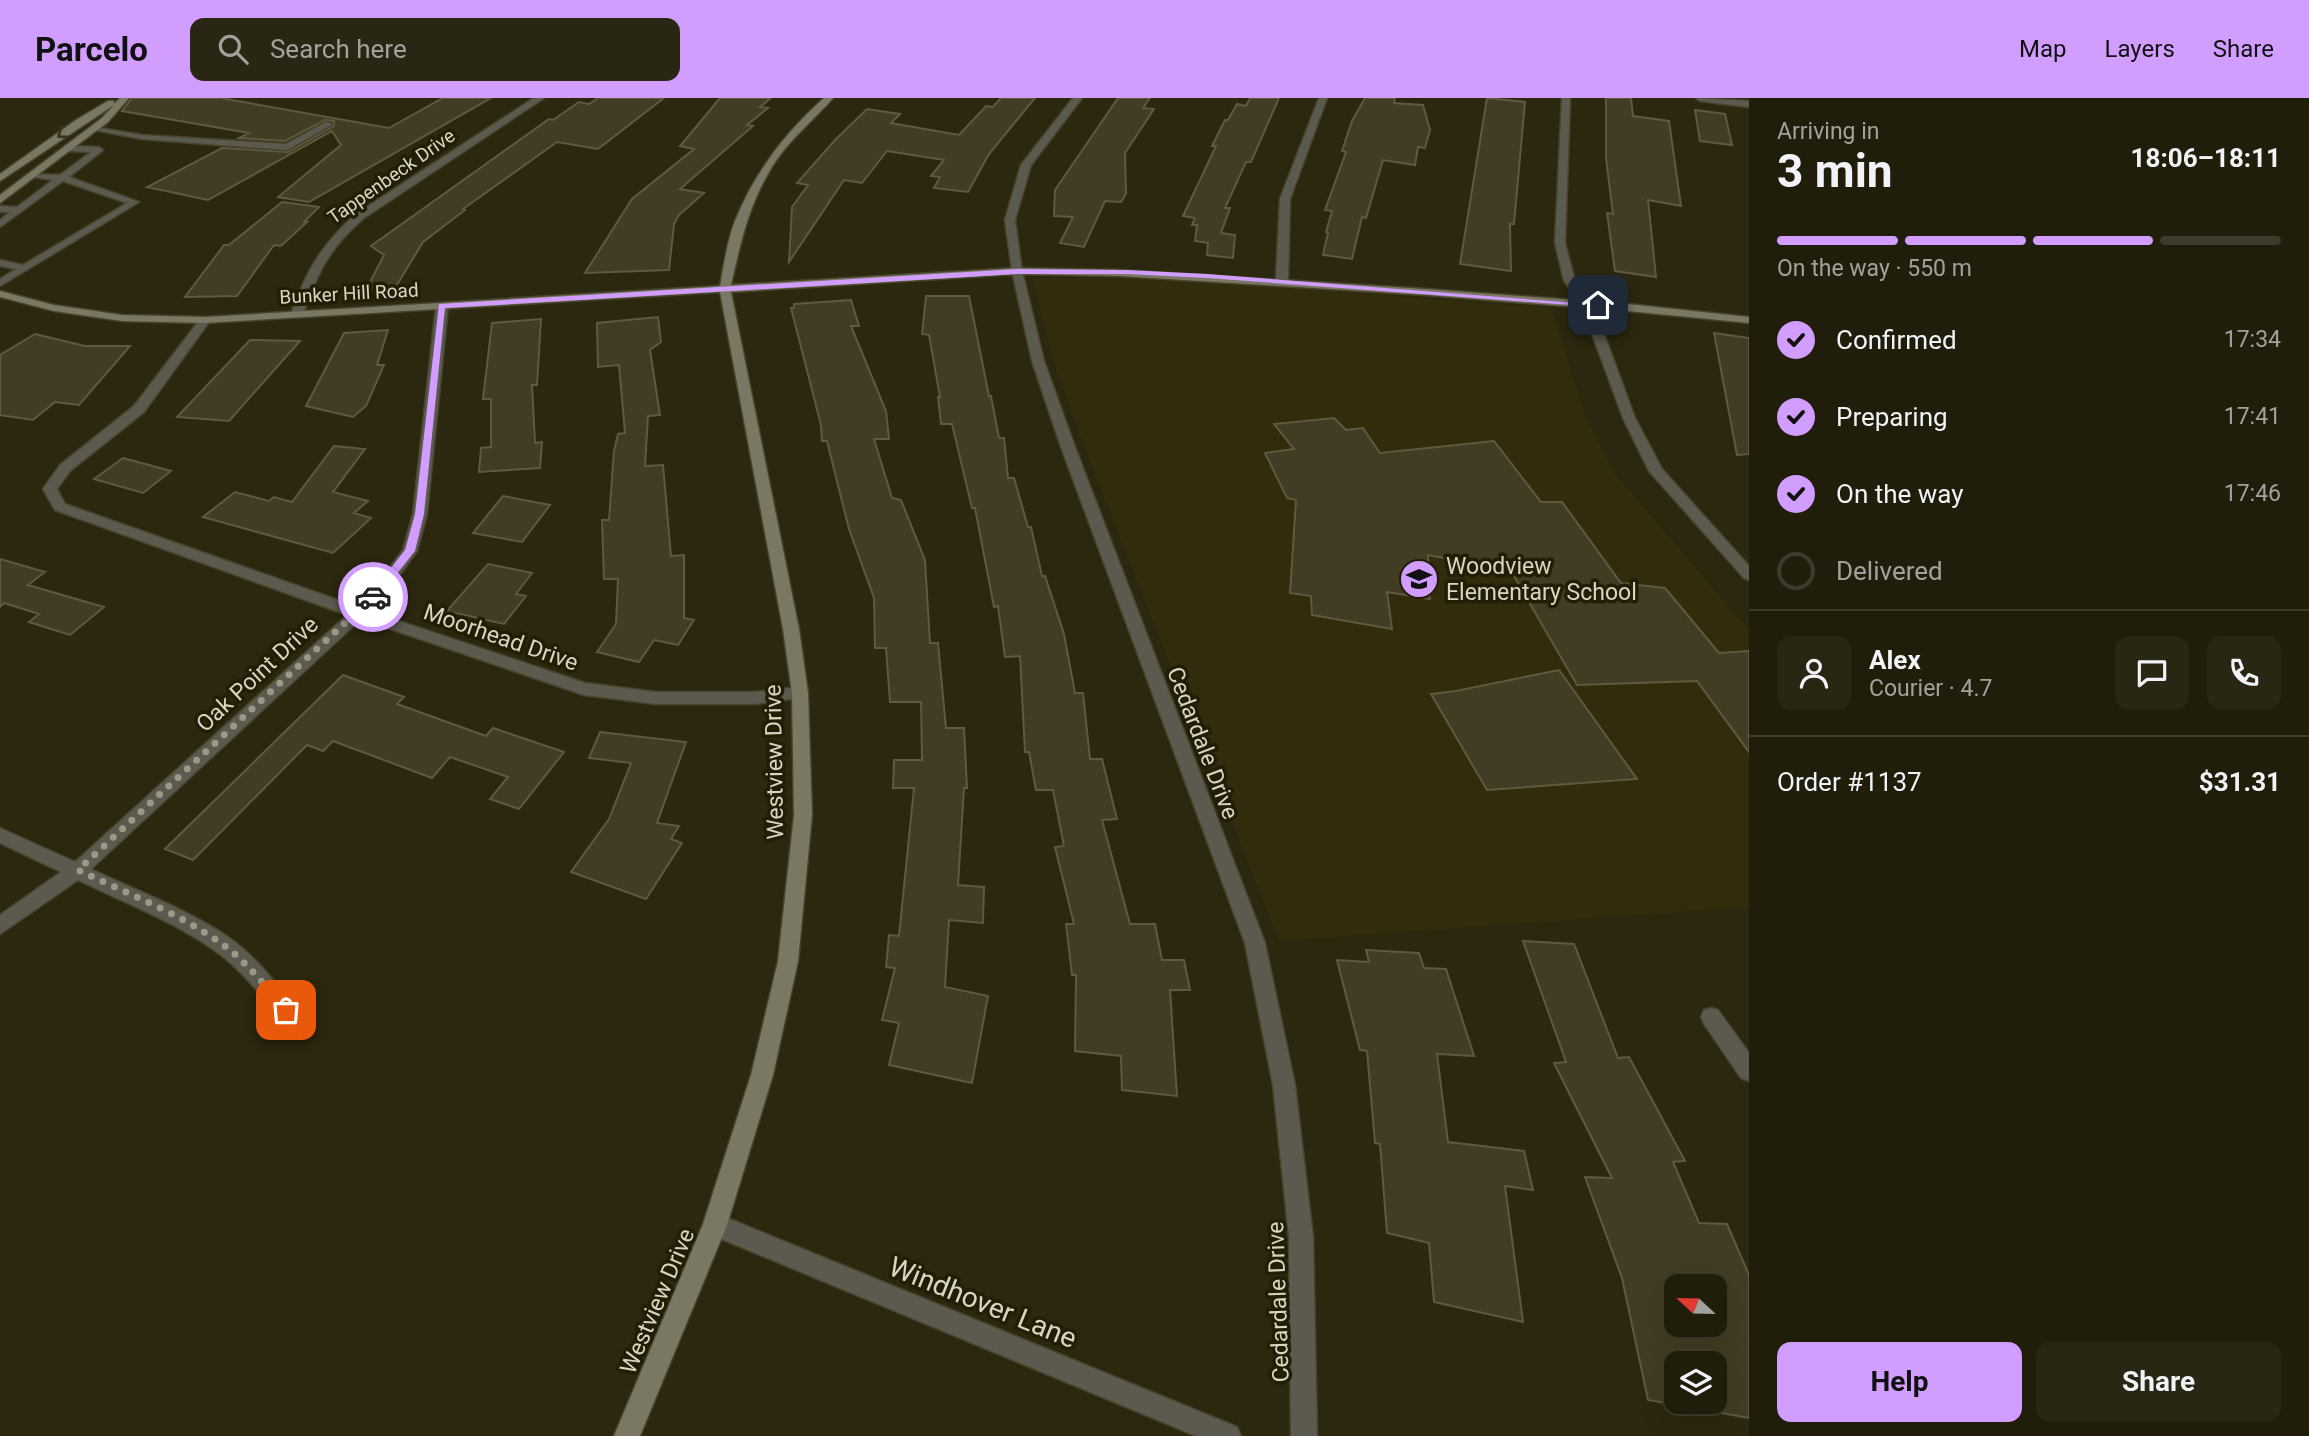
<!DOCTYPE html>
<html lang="en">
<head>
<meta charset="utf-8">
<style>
	body { margin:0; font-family:Roboto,sans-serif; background:#292614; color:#f1f3f6; height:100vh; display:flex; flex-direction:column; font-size:26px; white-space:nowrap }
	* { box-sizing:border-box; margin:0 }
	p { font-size:23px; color:#a2a29d }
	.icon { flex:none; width:38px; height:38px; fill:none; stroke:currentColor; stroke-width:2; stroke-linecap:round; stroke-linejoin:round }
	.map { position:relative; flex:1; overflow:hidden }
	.details { display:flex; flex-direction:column; background:#211d0b; width:560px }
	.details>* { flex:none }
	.needle { width:46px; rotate:292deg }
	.fabs { position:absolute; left:1664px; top:1176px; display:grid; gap:14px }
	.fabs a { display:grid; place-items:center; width:63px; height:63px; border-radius:14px; background:#211d0b; box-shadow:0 7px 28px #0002,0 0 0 2px #3e3b2c; font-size:35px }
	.pin { position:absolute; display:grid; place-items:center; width:60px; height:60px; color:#fff; margin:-30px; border-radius:14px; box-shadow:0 4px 10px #0006 }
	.courier { position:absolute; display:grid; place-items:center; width:70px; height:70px; margin:-35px; border:5px solid #d19dfe; border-radius:50%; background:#fff; color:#222; box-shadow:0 2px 9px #0007 }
	.headline em { font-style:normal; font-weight:700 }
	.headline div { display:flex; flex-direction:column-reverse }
	.headline { display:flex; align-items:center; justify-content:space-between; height:119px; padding:0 28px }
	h1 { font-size:46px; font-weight:700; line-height:52px }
	.bar { display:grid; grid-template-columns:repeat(4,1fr); gap:10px 7px; align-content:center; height:84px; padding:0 28px }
	.bar i { height:9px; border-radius:5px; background:#3e3b2c }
	.bar .selected { background:#d19dfe }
	.bar p { grid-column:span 4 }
	.line { display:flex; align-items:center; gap:18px; padding:0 28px; border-top:2px solid #3e3b2c }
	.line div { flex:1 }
	.round { display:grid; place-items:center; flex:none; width:74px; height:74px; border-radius:14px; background:#292614 }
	ol { padding:0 28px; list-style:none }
	li { display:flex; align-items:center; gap:21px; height:77px }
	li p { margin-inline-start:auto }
	li .icon { padding:7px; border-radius:50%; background:#d19dfe; color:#111; stroke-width:4 }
	li:last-child { color:#a2a29d }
	li i { width:38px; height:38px; border:4px solid #3e3b2c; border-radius:50% }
	.cta { display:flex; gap:14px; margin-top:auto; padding:14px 28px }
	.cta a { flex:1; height:80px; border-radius:14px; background:#d19dfe; color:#111; font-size:28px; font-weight:700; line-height:80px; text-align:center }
	.cta a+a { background:#292614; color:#f1f3f6 }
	header { display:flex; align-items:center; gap:42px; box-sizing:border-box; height:98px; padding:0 35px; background:#d19dfe; color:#111 }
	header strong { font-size:33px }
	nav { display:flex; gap:38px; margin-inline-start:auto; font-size:24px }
	.search { width:490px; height:63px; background:#292614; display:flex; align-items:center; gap:18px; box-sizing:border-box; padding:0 24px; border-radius:14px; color:#a2a29d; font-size:26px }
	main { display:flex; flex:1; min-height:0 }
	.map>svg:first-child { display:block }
</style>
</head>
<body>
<header>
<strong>Parcelo</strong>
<div class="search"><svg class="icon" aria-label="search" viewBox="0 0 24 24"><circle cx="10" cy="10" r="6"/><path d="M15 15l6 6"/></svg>Search here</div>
<nav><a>Map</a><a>Layers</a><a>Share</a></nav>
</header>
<main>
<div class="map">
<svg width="1749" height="1338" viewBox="0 0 1749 1338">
	<rect width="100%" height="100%" fill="#2c270f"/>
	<!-- built -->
	<path fill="#332c0c" d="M1032,180H1128L1283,189L1551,210L1585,316L1612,372L1749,532V809L1279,843L1084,348L1053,262Z"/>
	<!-- building -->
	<path fill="#413c23" stroke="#5f5940" stroke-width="2" fill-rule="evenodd" d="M132,0H221L389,30L443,0H491L309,104L278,99L341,47L332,33L208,102L147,89L222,50L288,54L334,28V23L325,22L285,43L239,40L249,35L122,13Z
		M598,0H664L598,51L557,44L463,111L465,112L423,144L395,190H367L384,157L371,148L549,21L553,22L579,4L589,6Z
		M720,0H771L760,9L768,10L747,27L753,28L680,91L704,95L679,117L674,126L669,172L585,175L632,101L694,51L680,48Z
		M1001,0H1035L989,56L968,94L934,90L940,79L931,78L944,62L887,53L862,85L844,82L789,164L792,109L808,87L797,85L835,42L867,11L900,16L891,25L959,37L986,8L993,9Z
		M1118,0H1150L1143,10L1154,11L1125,55L1126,96L1121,104L1105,103L1084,149L1060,145L1073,119L1054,118L1055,92Z
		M1250,0H1279L1251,64H1246L1225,110H1230L1221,135L1235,137L1233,160L1207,157L1208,145L1195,143L1197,127H1192L1195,120L1183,118L1216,48H1212L1225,22H1228L1237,6L1246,8Z
		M1365,0H1395L1394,5L1423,7L1430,32L1425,50L1418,49L1415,67L1383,62L1366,120L1362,119L1352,161L1323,157L1328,135L1326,134L1332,113L1325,112L1346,54L1342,53L1352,23Z
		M1487,0L1525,4L1514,126H1510L1511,173L1460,166Z
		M1606,0H1631L1633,18L1669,23L1681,108L1648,102L1656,179L1615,173L1607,115L1613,116L1606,60Z
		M1695,12L1725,16L1732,47L1700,43Z
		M282,104L319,109L304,124H307L281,148L274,147L237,198L185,199L224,147H229Z
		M926,198H969L989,298H991L999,340H1004L1008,380H1014L1028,429H1031L1042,478H1045L1064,536L1075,595H1083L1090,661H1102L1117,721L1102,722L1130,826H1155L1162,862H1184L1190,892H1170L1177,998L1122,992L1121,958L1075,953L1076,877H1072L1066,826H1074L1055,749L1064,748L1053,692H1036L1029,654H1025L1020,558L1005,559L998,508L994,509L975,410H972L952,326H941L938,299H940L929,237L922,236Z
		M851,202L859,228H851L886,313L889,341H874L892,400L901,402L925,462L930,545H938L946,630H964L967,690H964L958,787L984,789L983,825L949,822L945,889L988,898L972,985L889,967L899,925L882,922L895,870L886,869L889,837L899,838L914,690H893L894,662H922L921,604H890L886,550H875L874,500L849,431L827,343H822L821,327L791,210H794V206Z
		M658,219L661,244L650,252L660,317L648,318L645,368L663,367L671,458L684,457V520L694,522L678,547L654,542L639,564L597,554L616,526L618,481H604L602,422H609L614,353L618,336L625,335L619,267L598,269L597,225Z
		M541,221L537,287H532L535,345L542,344L540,370L479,374L481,350L491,349V301H483L492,225Z
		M388,232L377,267H384L366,308L353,319L306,308L344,235Z
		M1714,235L1749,240V356L1737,357Z
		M35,236L85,248H130L79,307L55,304L33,322L0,317V257Z
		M250,242L300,243L229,323L177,319Z
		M1334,320L1346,332L1363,330L1380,355L1494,343L1541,404H1562L1621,485L1665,490L1719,555L1749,553V654L1697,583L1577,587L1511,473L1428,457L1430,501L1387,494L1392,531L1312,517L1311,498L1290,495L1296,402L1287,400L1265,355L1294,351L1274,326Z
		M334,348L365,351L333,394L368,403L354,415L371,420L333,455L203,419L235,394L269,403L274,399L292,404Z
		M123,360L171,373L143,395L94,381Z
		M503,398L550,407L522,444L473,435Z
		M0,461L45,474L28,487L104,509L70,537L29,524L39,516L4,505L0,509Z
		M488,466L532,475L516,496L526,498L504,526L447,513Z
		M1559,572L1637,681L1487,692L1431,596L1456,593Z
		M343,577L404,599L397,606L486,638L493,630L564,654L519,711L490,701L508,679L450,659L432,680L333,643L323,653L307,647L193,762L165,751Z
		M600,634L686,644L657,725L679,728L671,741L682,745L646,801L571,774L609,721L631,665L589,660Z
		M1523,843L1574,846L1618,960L1629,959L1685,1063L1673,1064L1699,1125L1727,1126L1749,1177V1320L1648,1302L1622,1180L1585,1079L1612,1080L1554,965L1566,964ZM1676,1188H1715V1227H1676ZM1676,1265H1715V1304H1676Z
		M1366,852L1419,855L1424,870L1446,871L1474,958L1437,956L1448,1044L1524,1053L1533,1092L1505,1088L1523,1224L1434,1204L1429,1145L1387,1135L1380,1046L1375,1045L1367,953L1360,952L1337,862L1369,864Z"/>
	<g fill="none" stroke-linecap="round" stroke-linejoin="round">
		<defs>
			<path id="lane" d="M326,24L333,26L287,52L142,41L89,31L93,29L142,37L286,46Z
				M65,48L99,49L103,52L69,79L139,104L0,188V181L16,171L0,168V162L23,167L127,105L63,83L0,129V122L10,114H0V108L17,109L53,82L27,78L28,76L60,77L91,54L68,53L65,52Z"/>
			<path id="street" d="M534,0H544L364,120C329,150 318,174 303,216L293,218L291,216C307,172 321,147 356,116Z
				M1073,0H1082L1031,67L1015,122L1022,173L1044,263L1075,349L1265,845L1295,987L1313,1139L1317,1338H1291L1289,1139L1273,987L1245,845L1061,349L1032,263L1012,173L1005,122L1021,67Z
				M1319,0H1327L1290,101L1288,182L1282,185L1276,182L1280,101Z
				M1562,0H1570L1565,145L1575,183L1593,206L1635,320L1662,371L1749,468V482L1744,480L1649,373L1623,320L1581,206L1564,183L1555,145Z
				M1696,0L1749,3V9L1700,3Z
				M442,205L448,208L427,416L417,453L388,493L369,513L585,585L656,594H754L800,589L808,595L806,599L754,606H656L584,597L361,521L91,771C137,793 187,811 228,839C254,857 273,882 293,905L296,912L293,919L286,921L279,919C259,895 240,870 214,852C173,823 123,804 78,782L0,836V817L61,774L0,745V730L75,764L347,517L55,412L43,391L45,388L60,367L134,308L201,220H209V224L144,314L70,373L57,391L65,406L355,508L378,485L403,452L413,416L436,208Z
				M1711,910L1718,912L1749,955V983L1741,980L1704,926L1701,919L1704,912Z
				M715,1115L1237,1329L1241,1338H1196L707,1135L703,1127L707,1119Z"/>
			<path id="secondary" d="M120,0H129L108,24L0,105V97L102,20L114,7L0,83V76L76,22L108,3H114V6Z
				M824,0H833C812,24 785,45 769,74C748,110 740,147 731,187L1017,170L1119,172L1426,191L1628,206L1749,219V225L1628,213L1426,197L1119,178L1017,176L731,194L799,531L808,595L812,717L798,863L773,977L727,1127L640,1338H614L703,1126L751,977L778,863L794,717L792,595L783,531L720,194L205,225L122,223L54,213L0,199V193L54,207L122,217L205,219L720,188C724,167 727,143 735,123C754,75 786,34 824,0Z"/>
		</defs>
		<!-- lane casing -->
		<use href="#lane" stroke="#48432c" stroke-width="3"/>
		<!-- street casing -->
		<use href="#street" stroke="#48432c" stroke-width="3"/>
		<!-- secondary casing -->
		<use href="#secondary" stroke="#48432c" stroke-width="3"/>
		<!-- lane -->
		<use href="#lane" fill="#5c5a4f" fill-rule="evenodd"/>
		<!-- street -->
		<use href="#street" fill="#5c5a4f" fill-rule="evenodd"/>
		<!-- secondary -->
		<use href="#secondary" fill="#7a7765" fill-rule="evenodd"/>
	</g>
	<!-- one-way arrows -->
	<defs><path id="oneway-chevron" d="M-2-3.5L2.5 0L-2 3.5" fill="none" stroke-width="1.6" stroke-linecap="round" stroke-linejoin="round" transform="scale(1.75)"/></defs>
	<use stroke="#38341e" href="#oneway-chevron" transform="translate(62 36) rotate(144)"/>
	<!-- route -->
	<path fill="#d19dfe" d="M1017,171L1127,172L1207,176L1602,207L1598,209L1207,180L1127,176H1017L445,210L424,416L415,453L376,502L368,499L405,452L415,416L439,206Z"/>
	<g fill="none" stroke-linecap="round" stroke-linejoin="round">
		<!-- done -->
		<path stroke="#9c9886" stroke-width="7" stroke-dasharray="0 12.6" d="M286,912C266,889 247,864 222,846C179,815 126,795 78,772L373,499"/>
	</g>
	<!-- icons -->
	<defs>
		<symbol id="school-disc" viewBox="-11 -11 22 22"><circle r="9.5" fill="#d19dfe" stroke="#221e06"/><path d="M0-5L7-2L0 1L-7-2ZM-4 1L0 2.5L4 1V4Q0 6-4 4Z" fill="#111"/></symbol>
	</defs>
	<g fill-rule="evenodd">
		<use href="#school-disc" x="1397" y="459" width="44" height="44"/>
	</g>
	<g text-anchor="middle" stroke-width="7" stroke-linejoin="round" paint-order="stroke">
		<!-- far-street labels -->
		<g font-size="19" fill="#d8d5c6" stroke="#221e06">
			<text transform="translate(391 78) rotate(-35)" y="7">Tappenbeck Drive</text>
			<text transform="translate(349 195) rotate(-3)" y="7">Bunker Hill Road</text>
		</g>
		<!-- poi labels -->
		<g font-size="23" fill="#d8d5c6" stroke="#221e06" text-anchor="start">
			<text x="1446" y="476">Woodview<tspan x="1446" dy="26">Elementary School</tspan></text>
		</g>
		<!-- street labels -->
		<g font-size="23" fill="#d8d5c6" stroke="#221e06">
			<text transform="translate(501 539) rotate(19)" y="8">Moorhead Drive</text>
			<text transform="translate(257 576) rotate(-43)" y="8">Oak Point Drive</text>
			<text transform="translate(1203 645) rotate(69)" y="8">Cedardale Drive</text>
			<text transform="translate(774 664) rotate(-91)" y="8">Westview Drive</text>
			<text transform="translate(657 1203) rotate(-67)" y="8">Westview Drive</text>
			<text transform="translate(1278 1204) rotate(-92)" y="8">Cedardale Drive</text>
		</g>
		<!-- near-street labels -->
		<g font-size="28" fill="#d8d5c6" stroke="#221e06">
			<text transform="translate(983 1204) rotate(22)" y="10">Windhover Lane</text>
		</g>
	</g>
</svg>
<div class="fabs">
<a><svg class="needle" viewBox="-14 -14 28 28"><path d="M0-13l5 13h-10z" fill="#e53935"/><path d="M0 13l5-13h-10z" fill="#a2a29d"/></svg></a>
<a><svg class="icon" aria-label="layers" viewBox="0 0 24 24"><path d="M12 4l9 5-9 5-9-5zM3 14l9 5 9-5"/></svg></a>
</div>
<div class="pin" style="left:286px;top:912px;background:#ea580c"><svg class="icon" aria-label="bag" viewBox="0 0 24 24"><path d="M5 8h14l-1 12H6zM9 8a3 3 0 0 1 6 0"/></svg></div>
<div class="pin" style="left:1598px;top:207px;background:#1f2937"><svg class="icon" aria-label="home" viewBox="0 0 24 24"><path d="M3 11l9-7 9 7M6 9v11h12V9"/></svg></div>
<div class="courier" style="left:373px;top:499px"><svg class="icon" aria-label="car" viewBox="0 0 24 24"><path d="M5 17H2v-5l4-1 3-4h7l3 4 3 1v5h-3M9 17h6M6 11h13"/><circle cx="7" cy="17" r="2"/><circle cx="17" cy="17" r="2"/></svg></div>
</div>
<section class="details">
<div class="headline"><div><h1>3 min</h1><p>Arriving in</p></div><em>18:06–18:11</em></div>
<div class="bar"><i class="selected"></i><i class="selected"></i><i class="selected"></i><i></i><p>On the way · 550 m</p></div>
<ol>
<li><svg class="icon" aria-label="check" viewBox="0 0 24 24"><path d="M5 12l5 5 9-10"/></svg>Confirmed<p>17:34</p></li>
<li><svg class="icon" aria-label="check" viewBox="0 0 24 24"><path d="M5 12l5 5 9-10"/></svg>Preparing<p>17:41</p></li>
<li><svg class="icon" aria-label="check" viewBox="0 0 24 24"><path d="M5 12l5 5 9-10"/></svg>On the way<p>17:46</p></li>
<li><i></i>Delivered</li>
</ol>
<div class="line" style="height:126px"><a class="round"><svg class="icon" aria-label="person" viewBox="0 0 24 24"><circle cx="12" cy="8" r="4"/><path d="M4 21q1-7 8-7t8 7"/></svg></a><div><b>Alex</b><p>Courier · 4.7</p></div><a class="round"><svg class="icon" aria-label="chat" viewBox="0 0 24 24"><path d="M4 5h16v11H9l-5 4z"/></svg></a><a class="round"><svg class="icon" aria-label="phone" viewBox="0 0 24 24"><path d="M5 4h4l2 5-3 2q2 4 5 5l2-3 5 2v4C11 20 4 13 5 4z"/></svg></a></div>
<div class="line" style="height:91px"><div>Order #1137</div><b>$31.31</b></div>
<div class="cta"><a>Help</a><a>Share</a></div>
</section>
</main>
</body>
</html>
